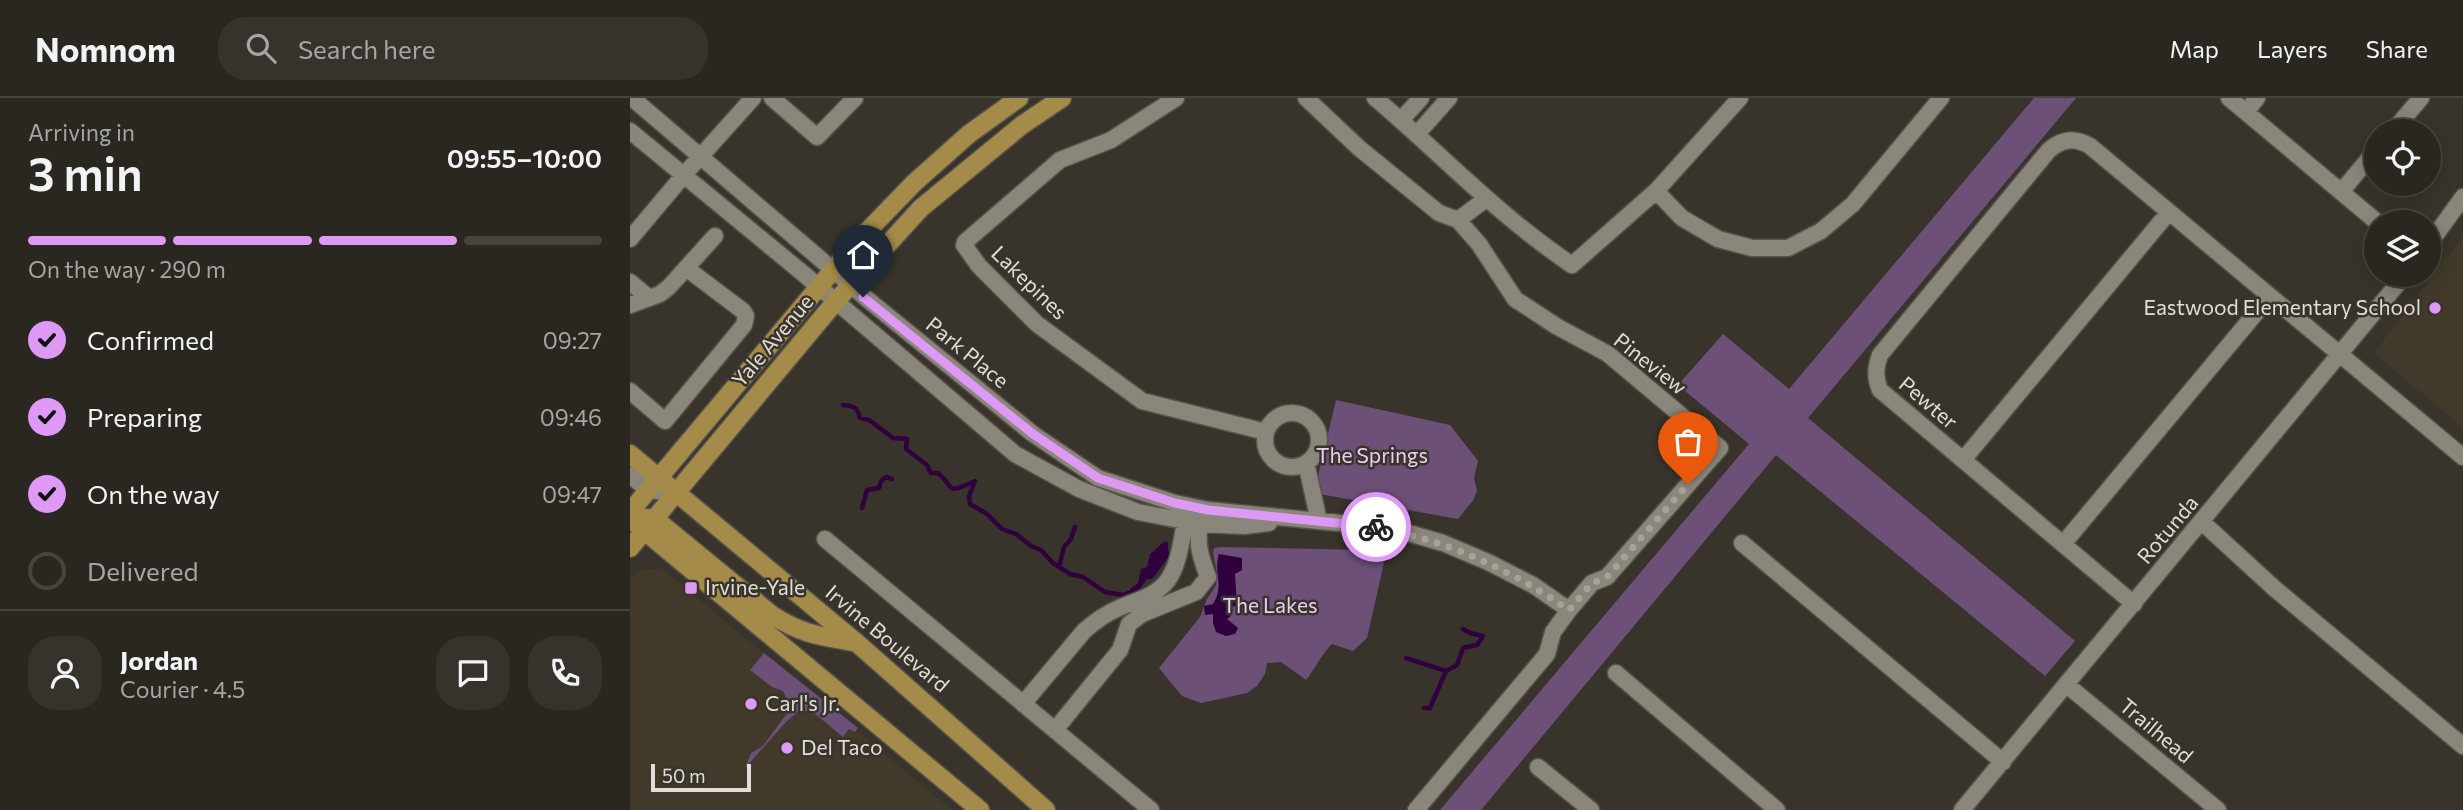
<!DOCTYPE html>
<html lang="en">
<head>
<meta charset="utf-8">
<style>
	body { margin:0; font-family:Commissioner,sans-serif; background:#36332d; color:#f1f3f6; height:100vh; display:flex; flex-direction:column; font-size:26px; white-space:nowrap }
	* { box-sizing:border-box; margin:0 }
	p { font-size:23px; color:#a5a5a5 }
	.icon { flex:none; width:38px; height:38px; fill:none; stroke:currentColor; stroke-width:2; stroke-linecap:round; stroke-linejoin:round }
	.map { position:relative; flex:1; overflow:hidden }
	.side { display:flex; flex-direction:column; background:#2a2720; width:630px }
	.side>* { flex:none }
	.tools { position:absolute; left:1734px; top:21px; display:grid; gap:14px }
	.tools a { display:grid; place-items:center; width:77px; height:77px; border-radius:50%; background:#2a2720; box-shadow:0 4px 18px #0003,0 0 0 2px #46443e; font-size:35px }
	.scale { position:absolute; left:21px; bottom:18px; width:100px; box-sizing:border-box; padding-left:7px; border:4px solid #e1ded8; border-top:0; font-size:19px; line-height:24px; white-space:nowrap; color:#e1ded8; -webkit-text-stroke:5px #38342b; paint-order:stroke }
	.pin { position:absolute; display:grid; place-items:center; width:60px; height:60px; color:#fff; margin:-72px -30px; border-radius:50% 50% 50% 0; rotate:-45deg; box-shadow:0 0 7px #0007 }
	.pin .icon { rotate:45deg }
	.courier { position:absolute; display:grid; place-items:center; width:70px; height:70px; margin:-35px; border:5px solid #dd99f4; border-radius:50%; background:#fff; color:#222; box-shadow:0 2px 9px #0007 }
	.summary em { font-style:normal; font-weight:600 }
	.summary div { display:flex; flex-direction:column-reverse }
	.summary { display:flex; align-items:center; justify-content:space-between; height:119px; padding:0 28px }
	h1 { font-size:46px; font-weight:600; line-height:52px }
	.bar { display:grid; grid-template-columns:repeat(4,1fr); gap:10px 7px; align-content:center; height:84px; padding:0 28px }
	.bar i { height:9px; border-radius:5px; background:#46443e }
	.bar .on { background:#dd99f4 }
	.bar p { grid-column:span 4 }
	.line { display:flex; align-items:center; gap:18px; padding:0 28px; border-top:2px solid #46443e }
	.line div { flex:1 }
	.round { display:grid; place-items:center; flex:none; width:74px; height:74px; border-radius:28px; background:#36332d }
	ol { padding:0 28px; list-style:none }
	li { display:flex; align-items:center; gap:21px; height:77px }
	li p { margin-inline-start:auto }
	li .icon { padding:7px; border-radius:50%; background:#dd99f4; color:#111; stroke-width:4 }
	li:last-child { color:#a5a5a5 }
	li i { width:38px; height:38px; border:4px solid #46443e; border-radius:50% }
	header { display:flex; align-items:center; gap:42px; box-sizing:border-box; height:98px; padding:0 35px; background:#2a2720; border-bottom:2px solid #46443e }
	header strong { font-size:33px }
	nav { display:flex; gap:38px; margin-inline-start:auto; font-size:24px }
	.search { width:490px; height:63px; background:#36332d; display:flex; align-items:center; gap:18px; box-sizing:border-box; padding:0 24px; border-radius:28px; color:#a5a5a5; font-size:26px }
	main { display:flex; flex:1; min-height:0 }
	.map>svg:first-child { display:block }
</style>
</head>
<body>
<header>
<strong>Nomnom</strong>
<div class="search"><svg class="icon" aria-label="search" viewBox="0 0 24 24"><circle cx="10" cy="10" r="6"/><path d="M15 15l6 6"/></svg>Search here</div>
<nav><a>Map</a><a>Layers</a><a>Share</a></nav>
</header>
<main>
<section class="side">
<div class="summary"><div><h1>3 min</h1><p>Arriving in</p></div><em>09:55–10:00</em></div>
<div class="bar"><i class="on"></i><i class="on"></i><i class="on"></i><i></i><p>On the way · 290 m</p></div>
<ol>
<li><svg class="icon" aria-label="check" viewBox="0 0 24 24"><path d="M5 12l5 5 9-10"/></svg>Confirmed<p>09:27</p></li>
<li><svg class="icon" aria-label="check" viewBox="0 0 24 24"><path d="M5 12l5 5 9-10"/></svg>Preparing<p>09:46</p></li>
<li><svg class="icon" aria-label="check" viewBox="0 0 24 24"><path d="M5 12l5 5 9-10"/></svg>On the way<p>09:47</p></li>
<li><i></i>Delivered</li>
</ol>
<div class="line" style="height:126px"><a class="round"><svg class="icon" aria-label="person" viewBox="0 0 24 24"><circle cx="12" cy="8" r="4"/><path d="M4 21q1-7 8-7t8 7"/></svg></a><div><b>Jordan</b><p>Courier · 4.5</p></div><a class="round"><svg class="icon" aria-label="chat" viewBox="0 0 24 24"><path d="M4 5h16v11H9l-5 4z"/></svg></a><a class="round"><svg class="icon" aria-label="phone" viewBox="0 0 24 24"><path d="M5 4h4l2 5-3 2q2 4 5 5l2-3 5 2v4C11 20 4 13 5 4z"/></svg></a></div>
</section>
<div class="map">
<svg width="1833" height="712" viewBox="0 0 1833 712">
	<rect width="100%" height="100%" fill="#38342b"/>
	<!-- built -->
	<path fill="#413a2a" d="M1833,138V330L1744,255Z
		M31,470L322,712H0V481L7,473Z"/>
	<!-- green -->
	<path fill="#6d5078" d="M1404,0H1446L1178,320L1445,543L1415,578L1146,357L851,712H810L1119,346L1048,287L1093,236L1159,291Z
		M706,302L820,327L848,363L844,380L847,392L844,401L828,421L684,395Z
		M591,449L736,452L754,465L737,540L723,553L702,546C692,555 685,571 676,582L651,564L637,565L635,576L627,588L617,595L571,605L552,598L529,570L570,519L577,501L586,487L587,475L583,455L584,450Z
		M134,555L228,630L225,634L219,631L213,639L183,614L170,612L156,624L115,670L121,655L133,648L158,614L159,607L153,593L142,589L120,572Z"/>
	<!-- water -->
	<path fill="#30003e" d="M535,443L538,445V452L541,456L522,481H517L509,492L501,496L500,491L508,485L511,471L517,469L520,456Z
		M589,456L612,460V472L605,476L607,507L602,509L600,519L597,521L608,530L605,536L596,538L586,534L583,525V516L575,517L574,508L583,506C595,488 583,474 589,456Z"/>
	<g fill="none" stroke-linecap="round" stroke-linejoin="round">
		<!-- stream -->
		<path stroke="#30003e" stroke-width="4.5" d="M213,307C224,308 227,309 230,320L239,322L263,340L277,341L276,351L297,367L301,375H308C327,391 314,397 345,383L339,398L340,406L357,416L372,431L386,436L401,448L411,452L423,465L440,476L453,479L475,494L493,497L501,494
			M232,410L237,392L249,390L251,383L256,379L262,381
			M429,469L434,449L441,441L445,429
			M776,560L816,573L800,610H794
			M816,573L827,567L833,550L847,547L853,538L840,535L833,531"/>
		<defs>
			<path id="minor" d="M2,0L237,201L403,336L468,380L545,405L578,412L740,428L775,434L813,445L858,464L903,487L939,512
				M142,0L187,39L225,0
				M546,0L481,42L430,62L335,144L334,147L349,168L407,226L512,303L636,334
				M676,0L729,50L809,115L828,122L849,146L885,201L926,228L978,256L1090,350L977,479L962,485L939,512L923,534L917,556L786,712
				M745,0C811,56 870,119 942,167L1026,93L1110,0
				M1599,0L1747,124
				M1616,14L1627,0
				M771,22L791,0
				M0,33L175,177L385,356L449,391L508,414L570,426L614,428L639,425
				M1763,33L1791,0
				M787,36L819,0
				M1026,93L1052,120L1088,141L1122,150H1158L1191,133L1223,106L1311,0
				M1711,94L1746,52
				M828,122L856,101
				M0,141L53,78L123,0
				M1799,146L1833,99
				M0,184L18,199
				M0,207L30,196L39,189L85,138
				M0,293L35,323L114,227L116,218L113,213L56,170
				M635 342a27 27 0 1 1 54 0a27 27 0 1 1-54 0Z
				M1333,362L1539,114
				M676,365L689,423
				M0,377L18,392L46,395
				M1572,424L1644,490L1833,648
				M195,441L521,712
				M1112,445L1373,664
				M1433,446L1640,198
				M1504,506L1250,292C1245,279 1245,271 1250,257L1419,52C1432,41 1444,39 1460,48L1833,359
				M986,575L1147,712
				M1437,587L1588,712
				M393,606L454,533C465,523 477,515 491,509C508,502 526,498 538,482C549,466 551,444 555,425
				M425,632L490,552L499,526L512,516L566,494L578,479C571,460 566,446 570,426
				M908,669L961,712
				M1332,712L1775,177"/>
			<path id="major" d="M0,356L227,545L416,712
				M0,414L224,147L284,85L339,36L389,0
				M15,420L25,421L142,517C171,536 190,538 223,544
				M5,425L350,712
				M0,450L206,203L291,110L392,27L432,0"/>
		</defs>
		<!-- minor casing -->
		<use href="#minor" stroke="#56524a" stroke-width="19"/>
		<!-- major casing -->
		<use href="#major" stroke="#56524a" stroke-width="21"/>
		<!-- minor -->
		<use href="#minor" stroke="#8b867b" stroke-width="16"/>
		<!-- major -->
		<use href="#major" stroke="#a58b4a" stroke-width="18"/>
	</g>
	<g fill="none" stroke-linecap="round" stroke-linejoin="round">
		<!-- done -->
		<path stroke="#a6a29b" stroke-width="7" stroke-dasharray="0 12.6" d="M746,429C818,443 879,471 939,512L962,485L977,479L1058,386"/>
		<!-- route -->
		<path stroke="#dd99f4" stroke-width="9" d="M233,199L403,336L468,380L545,405L578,412L746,429"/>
	</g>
	<!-- markers -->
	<g fill="#dd99f4" stroke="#38342b" stroke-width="2.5">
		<circle cx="1805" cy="210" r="7"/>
		<rect x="54" y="483" width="14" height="14" rx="3.5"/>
		<circle cx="121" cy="606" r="7"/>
		<circle cx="157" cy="650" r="7"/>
	</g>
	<g text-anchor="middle" stroke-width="5" stroke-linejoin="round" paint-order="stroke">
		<!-- street labels -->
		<g font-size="21" fill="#e1ded8" stroke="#38342b">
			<text transform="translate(399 185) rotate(44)" y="7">Lakepines</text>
			<text transform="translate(143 243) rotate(-50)" y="7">Yale Avenue</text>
			<text transform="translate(337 255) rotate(39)" y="7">Park Place</text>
			<text transform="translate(1020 266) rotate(38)" y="7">Pineview</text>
			<text transform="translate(1298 305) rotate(40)" y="7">Pewter</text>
			<text transform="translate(1538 432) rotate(-50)" y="7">Rotunda</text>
			<text transform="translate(257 541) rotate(40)" y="7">Irvine Boulevard</text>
			<text transform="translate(1526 633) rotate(40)" y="7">Trailhead</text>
		</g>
		<!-- poi labels -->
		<g font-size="21" fill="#e1ded8" stroke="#38342b" text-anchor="start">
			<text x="1791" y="217" text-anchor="end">Eastwood Elementary School</text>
			<text x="75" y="497">Irvine-Yale</text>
			<text x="135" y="613">Carl's Jr.</text>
			<text x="171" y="657">Del Taco</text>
		</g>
		<!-- park labels -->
		<g font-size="21" fill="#e9cef3" stroke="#38342b">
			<text x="742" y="365">The Springs</text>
			<text x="640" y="515">The Lakes</text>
		</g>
	</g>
</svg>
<div class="tools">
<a><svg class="icon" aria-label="locate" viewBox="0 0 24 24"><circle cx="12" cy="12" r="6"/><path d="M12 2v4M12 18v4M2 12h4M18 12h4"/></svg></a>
<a><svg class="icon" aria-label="layers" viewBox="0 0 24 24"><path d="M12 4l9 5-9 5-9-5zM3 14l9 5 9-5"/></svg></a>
</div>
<div class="scale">50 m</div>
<div class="pin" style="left:1058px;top:386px;background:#ea580c"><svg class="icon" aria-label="bag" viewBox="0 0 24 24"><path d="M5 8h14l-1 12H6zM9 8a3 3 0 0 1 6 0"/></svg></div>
<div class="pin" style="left:233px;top:199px;background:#1f2937"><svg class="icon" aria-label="home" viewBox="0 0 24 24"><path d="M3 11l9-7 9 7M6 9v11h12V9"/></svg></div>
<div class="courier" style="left:746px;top:429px"><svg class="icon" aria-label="bike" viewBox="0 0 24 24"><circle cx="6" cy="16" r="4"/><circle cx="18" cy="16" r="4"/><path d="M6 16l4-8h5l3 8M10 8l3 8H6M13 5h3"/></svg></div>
</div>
</main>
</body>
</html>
